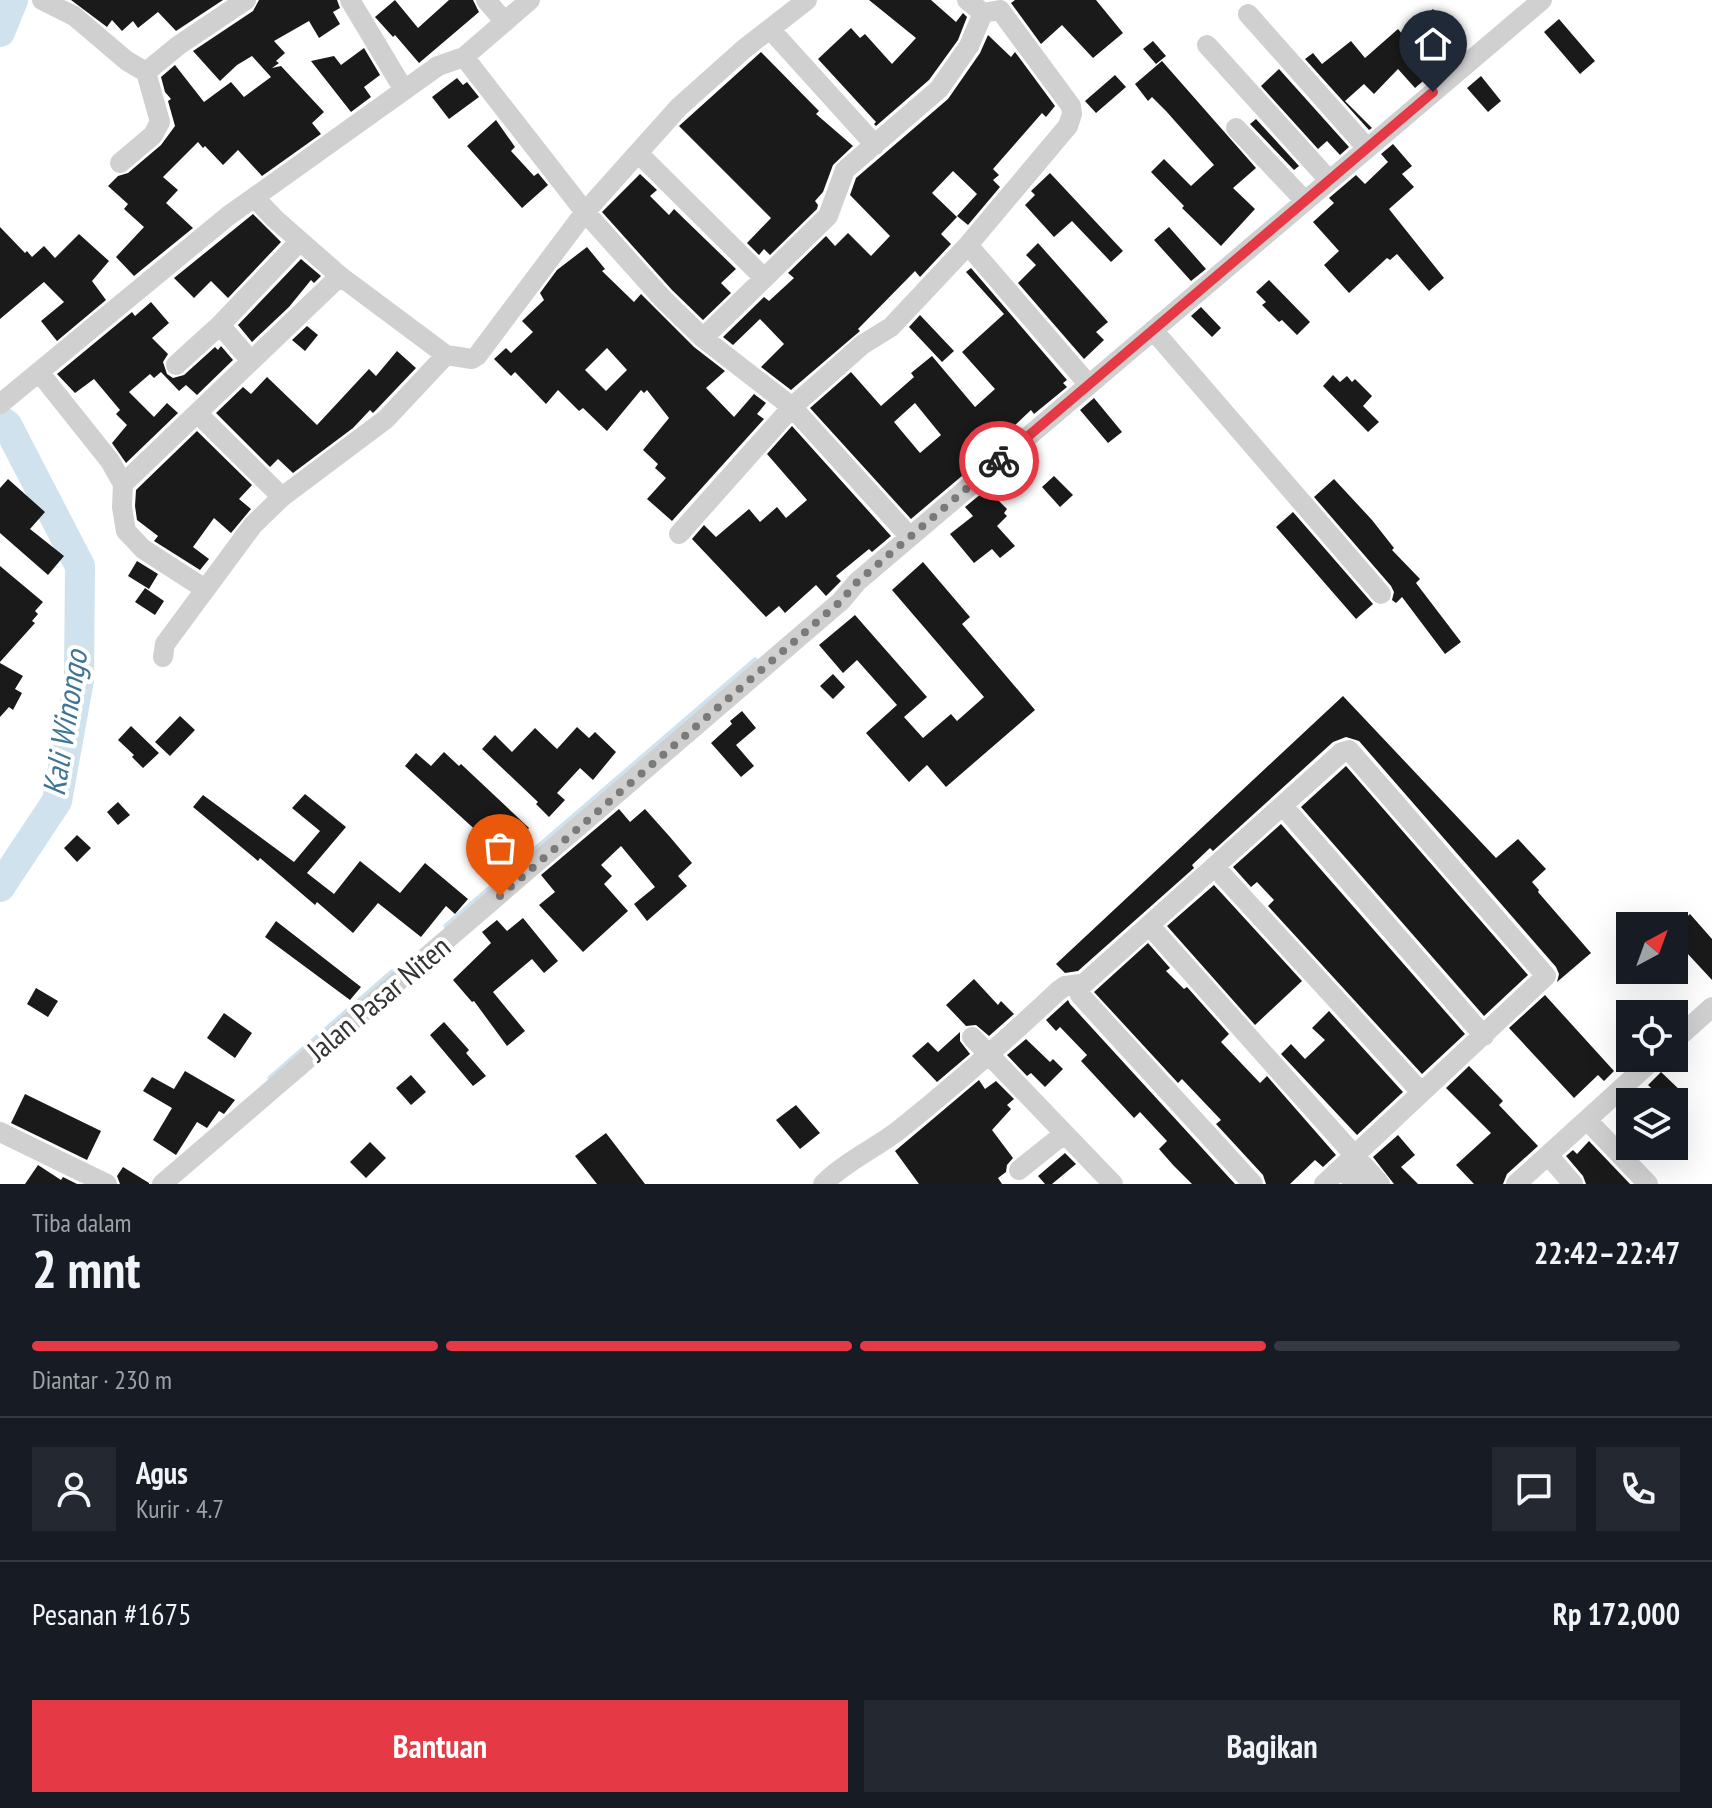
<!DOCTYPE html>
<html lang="id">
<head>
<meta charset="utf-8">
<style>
	body { margin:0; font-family:"PT Sans Narrow",sans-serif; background:#242831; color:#f1f3f6; height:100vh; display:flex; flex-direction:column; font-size:30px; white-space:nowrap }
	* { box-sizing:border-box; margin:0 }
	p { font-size:26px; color:#9ea1a6 }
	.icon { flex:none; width:44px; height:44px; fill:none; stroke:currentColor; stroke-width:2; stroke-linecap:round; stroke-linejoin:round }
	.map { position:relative; height:1184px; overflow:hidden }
	.side { display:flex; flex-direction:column; background:#171b24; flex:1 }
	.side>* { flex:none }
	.needle { width:52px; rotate:41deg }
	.fabs { position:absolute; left:1616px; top:912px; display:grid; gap:16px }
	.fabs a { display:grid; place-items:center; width:72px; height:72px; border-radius:0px; background:#171b24; box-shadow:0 8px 32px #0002; font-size:40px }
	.pin { position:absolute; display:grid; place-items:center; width:68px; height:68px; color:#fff; margin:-82px -34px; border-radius:50% 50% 50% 0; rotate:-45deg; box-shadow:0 0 8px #0007 }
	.pin .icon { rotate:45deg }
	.courier { position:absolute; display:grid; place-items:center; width:80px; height:80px; margin:-40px; border:6px solid #e63946; border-radius:50%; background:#fff; color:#222; box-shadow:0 2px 10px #0007 }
	.head em { font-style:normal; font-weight:700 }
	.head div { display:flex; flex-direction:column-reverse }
	.head { display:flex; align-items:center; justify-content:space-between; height:136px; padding:0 32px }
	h1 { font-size:52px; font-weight:700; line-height:60px }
	.bar { display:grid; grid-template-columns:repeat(4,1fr); gap:12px 8px; align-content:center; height:96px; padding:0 32px }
	.bar i { height:10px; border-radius:6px; background:#363941 }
	.bar .on { background:#e63946 }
	.bar p { grid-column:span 4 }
	.line { display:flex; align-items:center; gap:20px; padding:0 32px; border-top:2px solid #363941 }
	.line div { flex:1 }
	.round { display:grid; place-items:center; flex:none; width:84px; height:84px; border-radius:0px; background:#242831 }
	.primary-button { display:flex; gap:16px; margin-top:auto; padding:16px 32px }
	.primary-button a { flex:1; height:92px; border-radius:0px; background:#e63946; color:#fff; font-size:32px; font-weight:700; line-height:92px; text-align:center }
	.primary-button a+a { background:#242831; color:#f1f3f6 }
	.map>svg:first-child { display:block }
</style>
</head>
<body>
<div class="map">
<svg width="1712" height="1184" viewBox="0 0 1712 1184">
	<rect width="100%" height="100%" fill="#fff"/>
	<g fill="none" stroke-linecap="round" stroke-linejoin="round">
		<!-- stream -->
		<path stroke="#cfe2ee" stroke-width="5" d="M446,926L755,660
			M270,1078L392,972"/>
		<!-- river -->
		<path stroke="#cfe2ee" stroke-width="30" d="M0,32L13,0
			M0,420L7,425L80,566L79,680L57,801L0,887"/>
	</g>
	<!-- building -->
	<path fill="#1a1a1a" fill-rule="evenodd" d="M71,0H223L176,31L158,12L138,28L133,21L122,31L112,20L107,27Z
		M259,0H337L340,8L333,12L340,24L319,38L309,21L274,41L285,53L276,61L279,63L272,68L281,66L324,112L312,123L321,134L262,176L238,150L223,165L205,146L203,148L198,142L163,177L178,190L166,203L193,228L134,276L116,257L144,227L124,209L128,204L108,186L118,176L128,173L161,145L175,126L168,101L171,99L165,92L161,77L175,65L204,102L231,82L244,97L271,77L252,56L237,65L220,81L193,51L253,11Z
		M395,0L418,28L449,0H473L479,12L419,63L395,35L393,37L375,17Z
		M869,0H931L956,22L963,13L967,17L958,40L929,80L876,126L874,124L876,122L818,59L851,28L860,38L865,34L892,64L916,38Z
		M1015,0H1096L1123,33L1093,58L1062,25L1041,44L1011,3Z
		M1433,9L1465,45L1415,88L1398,69L1374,94L1364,84L1345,101L1372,128L1369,130L1305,59L1313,53L1322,64L1351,41L1365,58L1398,29L1403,35Z
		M1559,19L1595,61L1580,74L1544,32Z
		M988,35L1011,57L1015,52L1055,106L1046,117L1042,113L993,169L999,175L993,180L1000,187L968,225L957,216L977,194L953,171L932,193L957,217L941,234L951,244L920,277L915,271L858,329L860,331L791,390L761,367L784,344L760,319L733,345L723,337L764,297L769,301L794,278L788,273L826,236L835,246L848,233L871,256L890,236L850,195L856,178L948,99L980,53Z
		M1153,41L1166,56L1156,64L1143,49Z
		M364,48L380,75L364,87L371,97L351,112L311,61L334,56L341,65Z
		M761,52L819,111L816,114L853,146L833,165L823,192L815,201L818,205L817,209L770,255L764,249L759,255L747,243L771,218L679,126Z
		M1162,61L1256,168L1233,188L1255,209L1221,246L1182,208L1184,206L1151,172L1164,159L1191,186L1214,165L1166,111L1152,97L1148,101L1135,84Z
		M1279,69L1349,147L1340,155L1327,141L1318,149L1261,86Z
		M1115,75L1126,87L1096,113L1085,101Z
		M1481,76L1501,101L1488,112L1467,88Z
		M457,78L463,85L467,82L479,97L449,119L432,97Z
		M1256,119L1299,166L1294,170L1250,124Z
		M496,120L515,147L511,151L534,176L538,173L548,185L522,208L467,146Z
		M1393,144L1412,166L1402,174L1414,187L1389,209L1444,278L1429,291L1397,254L1390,260L1387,258L1349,293L1324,265L1339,251L1313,222L1334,203L1329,198L1356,175L1365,184L1388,162L1381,154Z
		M1050,173L1123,251L1111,262L1072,221L1054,237L1025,205L1035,195L1031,191Z
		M640,174L657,190L650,196L669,215L674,209L736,269L721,283L731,293L703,320L672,290L602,212Z
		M253,214L281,242L228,298L211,281L194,298L174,278Z
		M0,227L25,253L27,251L32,257L44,246L55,258L79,234L109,261L92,281L106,300L57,341L41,321L64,302L44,282L0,319Z
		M1169,227L1206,269L1191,281L1154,240Z
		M1038,243L1108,322L1096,332L1104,340L1084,359L1018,283L1036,265L1026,255Z
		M587,247L605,269L602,271L634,302L641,294L694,347L725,371L706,388L734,417L754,394L766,403L757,414L764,419L672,521L647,499L666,478L655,468L658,464L643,450L669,418L647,390L644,393L641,390L607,431L583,408L579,411L558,390L546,404L515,372L511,376L494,359L506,348L511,353L533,332L522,321L544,300L540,293L557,270ZM607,348L627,370L606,391L585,370Z
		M301,259L321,276L314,283L311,280L289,307L252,342L238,325Z
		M971,268L1067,380L1063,383L1067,387L1034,414L1031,410L993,446L995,448L911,519L810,408L851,372L881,406L914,377L911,373L932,356L975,407L995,389L962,352L1004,314L966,272ZM915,403L941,435L920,453L894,422Z
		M1269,280L1310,322L1297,335L1282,320L1279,322L1262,305L1266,302L1256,292Z
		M151,302L169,323L152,338L168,354L163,362L167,374L173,378L184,375L215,347L218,350L221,346L233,360L197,395L186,385L179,391L161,372L154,378L150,374L129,392L154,417L167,403L178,413L126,463L112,443L127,425L116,414L120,410L94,379L75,393L57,374L132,312L135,316Z
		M1201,307L1221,328L1212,337L1191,316Z
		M920,315L954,351L942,362L909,327Z
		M307,326L318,335L305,351L292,340Z
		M397,351L416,368L377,409L373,413L370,410L353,428L293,473L278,459L270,467L216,413L243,387L251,394L267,377L317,425L369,369L376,376Z
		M1333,375L1340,382L1347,376L1352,382L1355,379L1372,396L1363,406L1379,422L1368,432L1323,386Z
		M1094,398L1122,432L1108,443L1080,410Z
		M792,426L891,536L872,552L869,549L836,576L841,581L826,596L816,585L785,613L779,606L766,617L692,539L704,525L716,537L749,509L760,522L777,507L786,518L807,500L767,454Z
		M197,431L252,485L239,499L251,509L231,533L214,518L193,547L209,559L200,570L154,541L158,536L137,520L135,506L136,490Z
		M1054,476L1073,495L1060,507L1042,487Z
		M8,479L45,512L30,529L64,556L48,575L0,533V488Z
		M1334,479L1372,520L1394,548L1392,550L1420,579L1416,583L1461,642L1445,654L1402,597L1396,603L1392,600L1394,592L1391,586L1314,497Z
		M987,489L1007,509L1004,513L1007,516L997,526L1015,546L1000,558L992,549L974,563L950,534L973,516L965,507Z
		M1293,512L1373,604L1356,619L1276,527Z
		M137,561L158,574L149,589L128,576Z
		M923,562L970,617L962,624L1035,710L946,787L927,765L909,782L866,733L897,705L857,660L843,673L819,645L855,615L927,697L904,717L923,738L951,714L957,721L984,697L892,590Z
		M0,566L43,602L35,611L38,614L32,621L35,623L0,662Z
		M145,588L164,601L155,615L135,602Z
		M0,663L23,676L15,689L22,693L13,710L9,707L0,717Z
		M833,674L845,687L833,699L820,686Z
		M1343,696L1496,858L1518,839L1546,869L1532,882L1539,890L1538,892L1591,953L1557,982L1559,974L1556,967L1359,741L1346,737L1333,742L1213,851L1210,848L1192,865L1194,868L1078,971L1065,973L1056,964Z
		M742,711L756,728L736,745L754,766L741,777L711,743L732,724L730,721Z
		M180,716L195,730L170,756L155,742Z
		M131,726L159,753L143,768L132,757L134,755L118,740Z
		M577,727L589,738L595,732L616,752L593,780L580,768L557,793L565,800L549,817L536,804L538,802L482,749L495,735L512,752L535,728L557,749Z
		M444,752L459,766L461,764L529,828L515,843L523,851L512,863L405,766L416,753L431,766Z
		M1346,766L1528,975L1484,1016L1301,807Z
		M305,794L346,827L307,873L334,894L360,861L400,893L425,863L468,899L455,914L446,906L421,937L378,903L353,933L317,902L315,905L260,858L258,861L193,807L203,795L294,862L320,831L292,808Z
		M118,802L130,815L118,825L107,812Z
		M619,809L630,822L645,809L670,837L692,863L678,876L687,886L647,921L634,904L655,887L621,846L601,865L612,876L604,884L628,911L583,952L539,905L555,892L541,875Z
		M1281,824L1465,1034L1422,1074L1268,906L1274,900L1257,882L1251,887L1233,867Z
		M77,835L91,848L77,862L64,848Z
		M1214,885L1302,981L1255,1025L1167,926Z
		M1690,914L1712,939V980L1674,939V928Z
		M523,918L558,961L544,973L532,959L493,992L525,1031L507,1046L474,1001L472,1002L453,980L491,943L482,932L497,920L507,931Z
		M276,921L361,987L350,1000L265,937Z
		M1148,943L1170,968L1166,971L1184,989L1187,987L1229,1034L1221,1042L1260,1083L1267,1076L1336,1155L1323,1167L1315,1160L1290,1184H1266L1263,1175L1216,1124L1221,1120L1182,1079L1178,1083L1094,992Z
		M974,979L998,1005L1001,1001L1014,1014L989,1036L976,1025L966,1026L946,1005Z
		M36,988L58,1001L48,1017L27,1004Z
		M1545,995L1614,1071L1604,1081L1598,1075L1574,1098L1509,1028Z
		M1068,1000L1070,1004L1235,1184H1192L1173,1165L1159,1149L1167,1141L1140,1112L1134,1118L1081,1061L1087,1055L1060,1027L1056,1031L1046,1020Z
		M1329,1011L1403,1092L1357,1135L1281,1054L1291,1044L1305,1059L1325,1040L1312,1028Z
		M224,1013L252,1033L235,1058L207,1038Z
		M444,1022L469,1050L466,1053L486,1076L473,1086L430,1035Z
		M960,1032V1041L970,1054L937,1082L912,1056L928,1042L938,1052Z
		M1026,1039L1050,1062L1053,1059L1063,1069L1045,1087L1031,1073L1027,1076L1007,1055Z
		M1469,1066L1503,1101L1499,1105L1538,1146L1507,1174L1503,1184H1474L1456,1165L1491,1133L1446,1088Z
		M185,1071L235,1100L224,1114L219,1111L207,1128L197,1122L176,1155L153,1140L172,1108L143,1091L152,1077L174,1089Z
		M1661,1072L1684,1094L1676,1102H1666L1648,1085Z
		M411,1075L426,1092L411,1105L396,1088Z
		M979,1080L985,1089L996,1081L1014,1099L1007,1105L1011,1109L992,1130L1013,1158L1007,1165L1006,1172L998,1178L1002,1184H919L895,1151Z
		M25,1094L101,1131L87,1160L11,1123Z
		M796,1105L820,1133L800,1149L776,1120Z
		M606,1133L645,1184H597L575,1156Z
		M1398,1135L1415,1155L1401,1167L1418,1184H1394L1373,1157Z
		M1589,1141L1630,1184H1586L1583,1176L1566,1156L1573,1150L1577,1154Z
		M370,1142L386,1158L366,1178L350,1162Z
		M1065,1153L1076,1164L1052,1184H1045L1038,1176Z
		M38,1165L61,1180L63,1177L77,1184H25Z
		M123,1167L149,1183V1184H120L117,1176Z"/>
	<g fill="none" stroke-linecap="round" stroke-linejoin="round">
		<!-- minor -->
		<path stroke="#d0d0d0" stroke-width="20" d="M42,0L74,16L127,61L146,72
			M350,0L404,90
			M486,0L505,22
			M1248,14L1367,148
			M770,29L875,145
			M1207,45L1329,180
			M464,57L585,212L663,299L703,338L792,407L910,537
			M1236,128L1305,201
			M638,153L764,278
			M120,163L153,135L160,122L146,72L179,45L246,0
			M255,198L275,219L340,276L446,355L472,359L477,356L585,212L679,107L744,49L807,0
			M968,245L1089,385
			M1153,330L1381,594
			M703,338L828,216L845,170L939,89L969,46L983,13
			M251,361L220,325L300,241
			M176,365L220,325
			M39,372L110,461L123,484L122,507L126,531L143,549L205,589
			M0,404L228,216L438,66L464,57L530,0
			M197,413L282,497
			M123,484L340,276
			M679,534L792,407L862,345L891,327L968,245L1068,126L1072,114L1071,106L1000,10L983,13L967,0
			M163,657L165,644L253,525L282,497L386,419L446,355
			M1283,806L1484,1036
			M1215,867L1421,1092
			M1149,925L1380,1184
			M972,1037L1113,1184
			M1674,1041L1712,1007
			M1587,1120L1648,1184
			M0,1132L107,1184
			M1548,1155L1573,1184
			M1341,1168L1356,1184
			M1019,1170L1064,1134
			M162,1184L841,601L857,582L1542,0
			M823,1184C845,1162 874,1149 899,1130C954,1086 1006,1040 1058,991L1065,986L1080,984
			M1253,1184L1080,995L1079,988L1342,752L1349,750L1546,976L1324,1184
			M1516,1184L1655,1058"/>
	</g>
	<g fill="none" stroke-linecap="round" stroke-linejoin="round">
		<!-- done -->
		<path stroke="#7a7a7a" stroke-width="8" stroke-dasharray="0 14.4" d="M500,896L841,601L857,582L999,461"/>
		<!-- route -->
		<path stroke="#e63946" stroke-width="10" d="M999,461L1433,92"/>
	</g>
	<g text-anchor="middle" stroke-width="8" stroke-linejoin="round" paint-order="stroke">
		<!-- street labels -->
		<g font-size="30" fill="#333" stroke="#fff">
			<text transform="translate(379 999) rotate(-40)" y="10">Jalan Pasar Niten</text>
		</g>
		<!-- water labels -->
		<g font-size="32" font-style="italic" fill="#3f7597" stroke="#fff">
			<text transform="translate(65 723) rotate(-81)" y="11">Kali Winongo</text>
		</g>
	</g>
</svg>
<div class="fabs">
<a><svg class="needle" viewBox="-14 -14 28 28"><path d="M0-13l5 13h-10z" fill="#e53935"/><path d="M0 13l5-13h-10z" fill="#9ea1a6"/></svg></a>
<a><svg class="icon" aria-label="locate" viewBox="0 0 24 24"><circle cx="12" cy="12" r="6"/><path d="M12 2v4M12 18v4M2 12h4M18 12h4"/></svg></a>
<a><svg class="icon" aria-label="layers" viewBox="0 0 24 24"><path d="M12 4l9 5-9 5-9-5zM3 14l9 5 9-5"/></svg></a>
</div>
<div class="pin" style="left:500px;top:896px;background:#ea580c"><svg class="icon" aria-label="bag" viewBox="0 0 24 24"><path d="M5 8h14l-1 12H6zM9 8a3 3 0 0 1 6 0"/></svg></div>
<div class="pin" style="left:1433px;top:92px;background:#1f2937"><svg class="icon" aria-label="home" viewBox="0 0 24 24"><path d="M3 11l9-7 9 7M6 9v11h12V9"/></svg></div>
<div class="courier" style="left:999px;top:461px"><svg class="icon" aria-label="bike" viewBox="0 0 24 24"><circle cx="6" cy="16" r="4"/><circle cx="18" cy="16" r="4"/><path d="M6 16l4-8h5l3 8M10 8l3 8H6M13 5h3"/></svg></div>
</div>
<section class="side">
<div class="head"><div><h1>2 mnt</h1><p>Tiba dalam</p></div><em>22:42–22:47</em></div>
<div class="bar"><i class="on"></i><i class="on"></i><i class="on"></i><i></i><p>Diantar · 230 m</p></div>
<div class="line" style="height:144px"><a class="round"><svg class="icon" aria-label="person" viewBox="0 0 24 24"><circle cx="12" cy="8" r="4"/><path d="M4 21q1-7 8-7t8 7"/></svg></a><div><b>Agus</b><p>Kurir · 4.7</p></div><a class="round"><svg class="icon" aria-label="chat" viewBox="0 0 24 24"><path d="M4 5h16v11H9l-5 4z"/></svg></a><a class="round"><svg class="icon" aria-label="phone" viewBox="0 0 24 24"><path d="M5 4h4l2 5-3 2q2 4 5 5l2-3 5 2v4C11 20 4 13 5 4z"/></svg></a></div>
<div class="line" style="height:104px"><div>Pesanan #1675</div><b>Rp 172,000</b></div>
<div class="primary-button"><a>Bantuan</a><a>Bagikan</a></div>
</section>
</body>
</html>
